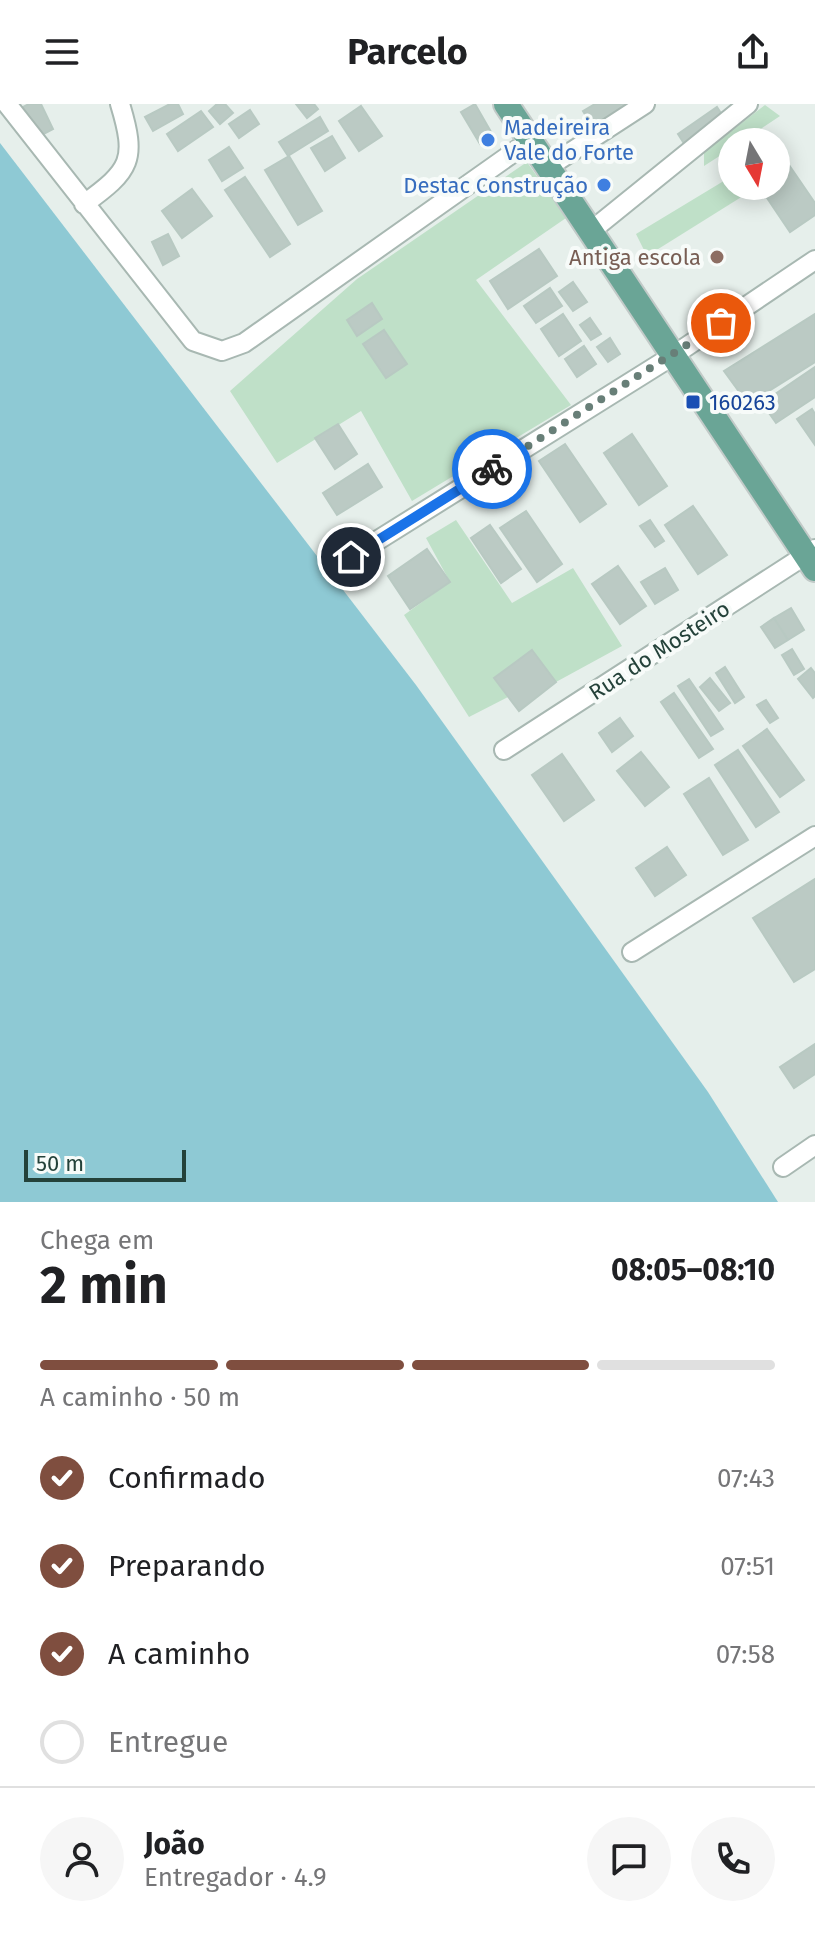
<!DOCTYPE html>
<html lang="pt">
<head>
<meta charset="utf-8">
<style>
	body { margin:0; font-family:"Fira Sans",sans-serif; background:#f6f6f6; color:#202124; height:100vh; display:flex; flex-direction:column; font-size:30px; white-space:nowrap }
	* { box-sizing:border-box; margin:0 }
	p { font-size:26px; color:#757577 }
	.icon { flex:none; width:44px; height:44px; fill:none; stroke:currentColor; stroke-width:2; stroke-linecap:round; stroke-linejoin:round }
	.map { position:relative; height:1098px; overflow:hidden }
	.side { display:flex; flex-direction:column; background:#fff; flex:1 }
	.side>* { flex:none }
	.needle { width:52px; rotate:170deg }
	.controls { position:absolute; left:718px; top:24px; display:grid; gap:16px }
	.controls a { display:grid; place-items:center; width:72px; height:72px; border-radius:50%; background:#fff; box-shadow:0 4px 20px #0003; font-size:40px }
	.scale { position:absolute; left:24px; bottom:20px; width:162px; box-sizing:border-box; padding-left:8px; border:4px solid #24423a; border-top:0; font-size:22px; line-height:28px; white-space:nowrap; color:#24423a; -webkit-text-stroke:6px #f7fbf9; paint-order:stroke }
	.pin { position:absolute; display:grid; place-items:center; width:68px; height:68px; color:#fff; margin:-34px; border:4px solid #fff; border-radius:50%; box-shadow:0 2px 8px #0007 }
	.courier { position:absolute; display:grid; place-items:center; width:80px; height:80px; margin:-40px; border:6px solid #1a73e8; border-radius:50%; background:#fff; color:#222; box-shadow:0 2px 10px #0007 }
	.headline em { font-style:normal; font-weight:700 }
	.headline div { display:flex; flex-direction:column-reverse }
	.headline { display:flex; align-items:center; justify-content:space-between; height:136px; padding:0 40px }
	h1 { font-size:52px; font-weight:700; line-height:60px }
	.bar { display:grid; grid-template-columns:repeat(4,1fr); gap:12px 8px; align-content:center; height:96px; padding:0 40px }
	.bar i { height:10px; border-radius:6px; background:#e0e0e0 }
	.bar .active { background:#7f4e3f }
	.bar p { grid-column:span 4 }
	.line { display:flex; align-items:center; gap:20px; padding:0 40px; border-top:2px solid #e0e0e0 }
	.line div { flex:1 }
	.round { display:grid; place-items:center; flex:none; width:84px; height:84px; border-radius:42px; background:#f6f6f6 }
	ol { padding:0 40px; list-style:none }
	li { display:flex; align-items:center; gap:24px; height:88px }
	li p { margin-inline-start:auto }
	li .icon { padding:8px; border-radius:50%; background:#7f4e3f; color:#fff; stroke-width:4 }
	li:last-child { color:#757577 }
	li i { width:44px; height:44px; border:4px solid #e0e0e0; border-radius:50% }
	header { display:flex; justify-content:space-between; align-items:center; height:104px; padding:0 40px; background:#fff; font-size:36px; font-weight:700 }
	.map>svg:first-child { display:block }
</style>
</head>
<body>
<header><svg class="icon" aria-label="menu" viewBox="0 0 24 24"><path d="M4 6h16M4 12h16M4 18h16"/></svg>Parcelo<svg class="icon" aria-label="share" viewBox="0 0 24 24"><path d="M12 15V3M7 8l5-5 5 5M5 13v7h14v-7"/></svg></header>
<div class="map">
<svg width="815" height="1098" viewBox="0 0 815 1098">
	<rect width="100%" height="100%" fill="#e6efeb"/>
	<!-- green -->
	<path fill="#bfe0c8" d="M765,1L780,12L741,38H732V44L704,62V48Z
		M527,58L566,114L476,176L571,301L412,397L361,307L277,359L230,287L357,175Z
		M732,72V82H748L751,87L647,152L636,130Z
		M456,416L512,499L573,464L622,542L556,578L532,547L494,574L508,593L469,613L404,511L450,478L426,434Z"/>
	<!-- water -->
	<path fill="#8ec9d4" d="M0,39L416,581L708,988L778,1098H0Z"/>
	<!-- building -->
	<path fill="#bbcac4" stroke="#b8c9c2" stroke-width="2" d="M29,0H41L53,25L36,34L21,4Z
		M170,0H178L183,10L153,27L145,13Z
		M217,0H225L233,9L220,20L209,7Z
		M296,0H314L318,5L307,14Z
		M475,0L494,33L480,40L461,8Z
		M595,0H633L594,25L583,7Z
		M361,2L382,32L359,47L339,17Z
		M717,3L726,17L687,44L678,30Z
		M250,6L259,20L239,34L229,20Z
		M201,7L213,23L178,47L167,30Z
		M320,13L328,27L288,52L279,38Z
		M332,32L345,54L325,67L311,44Z
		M776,42L815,99V111L790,128L759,82H776Z
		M229,43L243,64L222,77L209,56Z
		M289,52L322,107L298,121L265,66Z
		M245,73L290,140L270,153L225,86Z
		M192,85L212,112L182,134L162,107Z
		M168,130L179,152L163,161L152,138Z
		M539,145L557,172L508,205L490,177Z
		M573,178L587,198L573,207L559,188Z
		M550,184L562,202L536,219L524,202Z
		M372,199L382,215L357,232L347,216Z
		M563,210L581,237L559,252L541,225Z
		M815,210V258L748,300L724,267Z
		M590,214L601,230L591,236L580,221Z
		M384,226L407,260L386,274L363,240Z
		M610,234L620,250L608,258L597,243Z
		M584,242L596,260L577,273L565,255Z
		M815,263V293L776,319L762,299Z
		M812,305L815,310V341L797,315Z
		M338,320L357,350L335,365L315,334Z
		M632,330L667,382L639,401L604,349Z
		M565,340L606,400L580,418L539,357Z
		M368,360L382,383L337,411L323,389Z
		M693,402L727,451L698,470L665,421Z
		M526,407L562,460L537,478L500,424Z
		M650,416L664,437L655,443L640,422Z
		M490,421L521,465L501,479L471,434Z
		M427,445L450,478L410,505L388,472Z
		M618,462L646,502L620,520L592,480Z
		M665,464L678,486L655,500L641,478Z
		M791,504L804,526L788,536L774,514Z
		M774,514L788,536L775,544L761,523Z
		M792,545L804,565L794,571L782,551Z
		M532,546L556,578L519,607L494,574Z
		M725,563L744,593L735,599L716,569Z
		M811,564L815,569V592L813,594L798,575Z
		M710,574L730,599L719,607L700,583Z
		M689,575L723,625L711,632L678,582Z
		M674,589L713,645L699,654L661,598Z
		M766,596L778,614L770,619L757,601Z
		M620,614L633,632L612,648L599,629Z
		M767,625L804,676L780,693L743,642Z
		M738,646L779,708L756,723L715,661Z
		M641,648L669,683L645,702L617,667Z
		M562,650L594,696L564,717L532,671Z
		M709,674L748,736L723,751L684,690Z
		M667,743L686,771L655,792L636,764Z
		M815,775V865L794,878L753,814Z
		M815,940V970L794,984L780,963Z"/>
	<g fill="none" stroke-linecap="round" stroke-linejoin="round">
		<defs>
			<path id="street" d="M7,0L193,237L222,247L244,239L531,36
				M548,63L645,0
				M84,100C131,66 137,56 120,0
				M591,127L748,0
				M351,453L674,251L815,156
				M504,646L815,445
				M632,848L815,732
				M783,1063L815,1041"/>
			<path id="primary" d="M506,0L815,465"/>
		</defs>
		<!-- street casing -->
		<use href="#street" stroke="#a8b8b2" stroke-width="22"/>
		<!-- primary casing -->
		<use href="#primary" stroke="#c2cac8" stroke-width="28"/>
		<!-- street -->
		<use href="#street" stroke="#fff" stroke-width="18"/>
		<!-- primary -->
		<use href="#primary" stroke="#6aa596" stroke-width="24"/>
	</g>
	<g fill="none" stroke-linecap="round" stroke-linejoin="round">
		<!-- done -->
		<path stroke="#687f78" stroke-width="8" stroke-dasharray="0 14.4" d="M492,365L721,219"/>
		<!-- route -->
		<path stroke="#1a73e8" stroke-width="10" d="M351,453L492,365"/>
	</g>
	<!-- markers -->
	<g fill="#3f7fe0" stroke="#f7fbf9" stroke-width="3">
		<circle cx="488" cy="36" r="8"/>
		<circle cx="604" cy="81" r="8"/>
	</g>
	<circle fill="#8d6e63" stroke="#f7fbf9" stroke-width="3" cx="717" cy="153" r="8"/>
	<rect fill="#1a4fb4" stroke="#f7fbf9" stroke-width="3" x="685" y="290" width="16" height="16" rx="4"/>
	<g text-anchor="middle" stroke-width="8" stroke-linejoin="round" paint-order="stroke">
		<!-- shop labels -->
		<g font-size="22" fill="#366cbe" stroke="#f7fbf9" text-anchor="start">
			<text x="504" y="31">Madeireira<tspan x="504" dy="25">Vale do Forte</tspan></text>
			<text x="588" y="89" text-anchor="end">Destac Construção</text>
		</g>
		<!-- education labels -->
		<g font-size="22" fill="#785e54" stroke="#f7fbf9" text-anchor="end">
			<text x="701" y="161">Antiga escola</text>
		</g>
		<!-- transit labels -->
		<g font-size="22" fill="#164399" stroke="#f7fbf9" text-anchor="start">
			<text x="709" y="306">160263</text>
		</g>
		<!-- street labels -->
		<g font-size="22" fill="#24423a" stroke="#f7fbf9">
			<text transform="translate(659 546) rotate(-33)" y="8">Rua do Mosteiro</text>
		</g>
	</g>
</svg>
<div class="controls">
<a><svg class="needle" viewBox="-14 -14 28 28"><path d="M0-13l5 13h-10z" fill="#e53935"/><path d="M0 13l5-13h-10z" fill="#757577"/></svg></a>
</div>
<div class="scale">50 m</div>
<div class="pin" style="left:721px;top:219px;background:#ea580c"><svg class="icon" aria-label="bag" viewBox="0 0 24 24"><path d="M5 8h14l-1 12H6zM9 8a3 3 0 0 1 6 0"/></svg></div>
<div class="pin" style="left:351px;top:453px;background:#1f2937"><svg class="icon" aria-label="home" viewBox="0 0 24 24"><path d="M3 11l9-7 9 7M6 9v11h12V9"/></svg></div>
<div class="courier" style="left:492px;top:365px"><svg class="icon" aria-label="bike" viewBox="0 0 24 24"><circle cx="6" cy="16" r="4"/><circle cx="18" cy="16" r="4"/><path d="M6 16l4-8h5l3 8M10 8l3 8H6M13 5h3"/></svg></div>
</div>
<section class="side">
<div class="headline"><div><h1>2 min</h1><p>Chega em</p></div><em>08:05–08:10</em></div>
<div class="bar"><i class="active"></i><i class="active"></i><i class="active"></i><i></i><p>A caminho · 50 m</p></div>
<ol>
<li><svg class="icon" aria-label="check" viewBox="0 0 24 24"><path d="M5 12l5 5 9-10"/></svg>Confirmado<p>07:43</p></li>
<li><svg class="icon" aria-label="check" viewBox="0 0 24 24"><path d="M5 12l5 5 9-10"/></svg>Preparando<p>07:51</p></li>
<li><svg class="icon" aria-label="check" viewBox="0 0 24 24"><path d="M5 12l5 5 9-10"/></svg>A caminho<p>07:58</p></li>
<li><i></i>Entregue</li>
</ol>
<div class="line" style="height:144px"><a class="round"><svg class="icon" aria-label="person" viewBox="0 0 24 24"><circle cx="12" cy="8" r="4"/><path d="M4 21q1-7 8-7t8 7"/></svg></a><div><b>João</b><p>Entregador · 4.9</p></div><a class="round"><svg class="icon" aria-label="chat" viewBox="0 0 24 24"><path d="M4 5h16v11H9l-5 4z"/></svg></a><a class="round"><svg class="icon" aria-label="phone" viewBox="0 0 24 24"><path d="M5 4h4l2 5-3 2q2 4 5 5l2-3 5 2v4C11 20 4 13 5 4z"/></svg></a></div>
</section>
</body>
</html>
